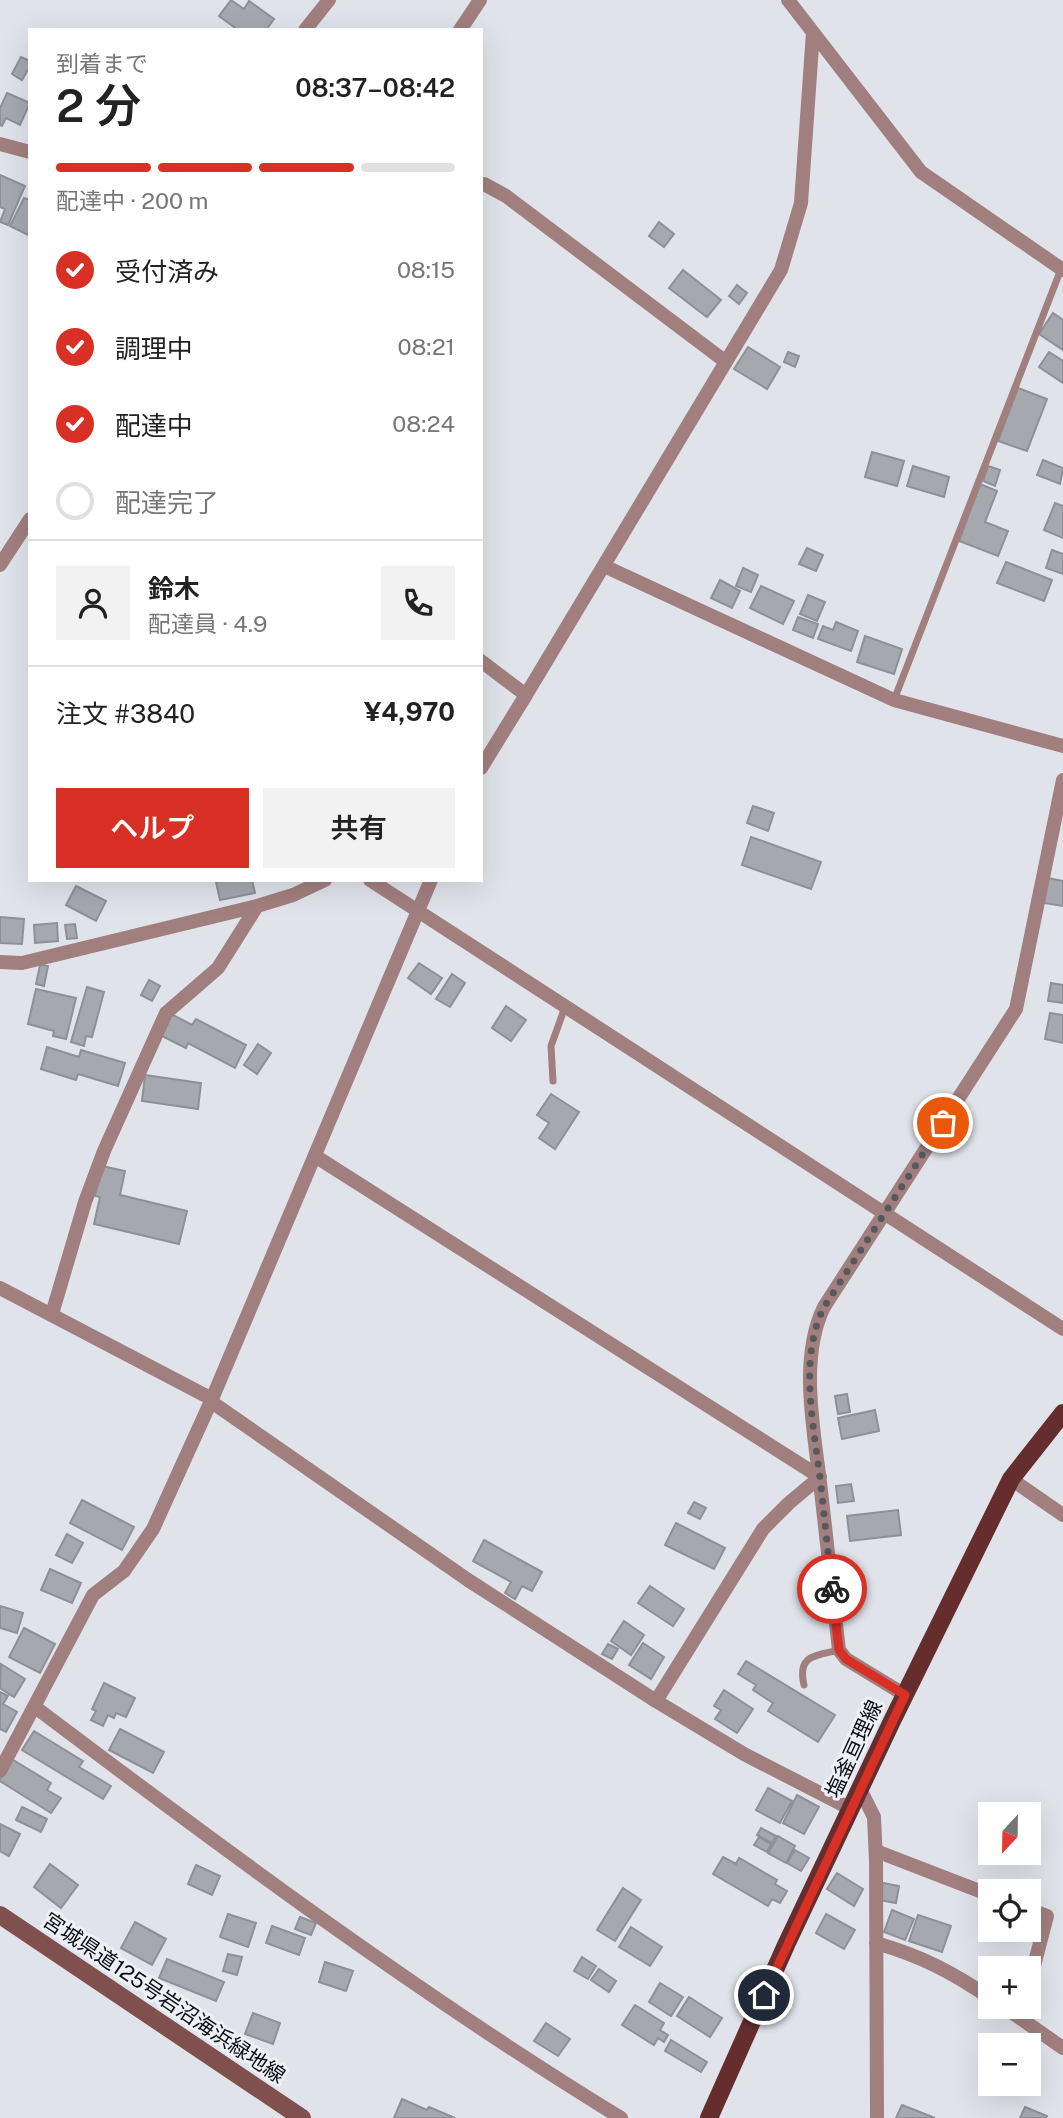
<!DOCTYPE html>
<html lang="ja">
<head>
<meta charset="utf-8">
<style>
	body { margin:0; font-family:"Public Sans","Noto Sans JP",sans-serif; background:#f2f2f2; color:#222; height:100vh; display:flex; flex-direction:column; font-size:26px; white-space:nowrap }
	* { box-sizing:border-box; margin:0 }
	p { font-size:23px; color:#767676 }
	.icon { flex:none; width:38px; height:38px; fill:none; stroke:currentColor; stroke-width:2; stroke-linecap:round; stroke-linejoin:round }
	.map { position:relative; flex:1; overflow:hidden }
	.panel { position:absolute; left:28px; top:28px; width:455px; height:854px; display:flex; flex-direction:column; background:#fff; border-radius:0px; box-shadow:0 7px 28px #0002 }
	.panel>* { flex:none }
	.needle { width:46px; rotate:202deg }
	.buttons { position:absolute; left:978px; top:1802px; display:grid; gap:14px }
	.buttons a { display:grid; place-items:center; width:63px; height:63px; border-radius:0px; background:#fff; box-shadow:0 7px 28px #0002; font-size:35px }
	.pin { position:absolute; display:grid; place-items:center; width:60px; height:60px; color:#fff; margin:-30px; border:4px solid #fff; border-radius:50%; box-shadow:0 2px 7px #0007 }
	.courier { position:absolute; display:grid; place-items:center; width:70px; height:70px; margin:-35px; border:5px solid #d93025; border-radius:50%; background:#fff; color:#222; box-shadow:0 2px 9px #0007 }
	.overview em { font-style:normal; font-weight:600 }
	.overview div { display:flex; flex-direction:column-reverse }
	.overview { display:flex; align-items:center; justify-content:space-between; height:119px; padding:0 28px }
	h1 { font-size:46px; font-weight:600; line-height:52px }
	.bar { display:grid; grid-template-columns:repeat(4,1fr); gap:10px 7px; align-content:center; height:84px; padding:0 28px }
	.bar i { height:9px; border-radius:5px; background:#e0e0e0 }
	.bar .active { background:#d93025 }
	.bar p { grid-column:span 4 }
	.line { display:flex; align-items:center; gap:18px; padding:0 28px; border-top:2px solid #e0e0e0 }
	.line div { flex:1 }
	.round { display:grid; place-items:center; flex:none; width:74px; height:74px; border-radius:0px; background:#f2f2f2 }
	ol { padding:0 28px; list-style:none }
	li { display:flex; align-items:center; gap:21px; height:77px }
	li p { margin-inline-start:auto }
	li .icon { padding:7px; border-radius:50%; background:#d93025; color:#fff; stroke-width:4 }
	li:last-child { color:#767676 }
	li i { width:38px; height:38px; border:4px solid #e0e0e0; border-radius:50% }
	.button { display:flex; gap:14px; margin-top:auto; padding:14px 28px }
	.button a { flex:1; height:80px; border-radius:0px; background:#d93025; color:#fff; font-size:28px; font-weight:600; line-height:80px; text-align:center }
	.button a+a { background:#f2f2f2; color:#222 }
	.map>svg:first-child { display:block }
</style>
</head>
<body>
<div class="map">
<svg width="1063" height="2118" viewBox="0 0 1063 2118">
	<rect width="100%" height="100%" fill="#e0e4ea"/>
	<!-- building -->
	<path fill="#a5a8ae" stroke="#8d9096" stroke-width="2" d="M231,0L244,9L249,1L274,19L266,30H238L219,16Z
		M21,57L30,61V66L22,80L12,74Z
		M7,93L30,103L20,125L6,118L2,126L0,125V108Z
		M0,175L25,186L8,225L0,222L5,209L0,207Z
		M24,198L30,200V236L10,226Z
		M659,222L674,234L664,247L649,236Z
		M683,270L721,300L707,317L669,288Z
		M737,285L747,293L739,304L729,296Z
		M1053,313L1063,320V350L1039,334Z
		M748,347L780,367L767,389L734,369Z
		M788,352L799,356L795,367L784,362Z
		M1049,352L1063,361V383L1039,367Z
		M1018,388L1047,399L1027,451L998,441Z
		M872,452L904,461L897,486L865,477Z
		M1043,460L1063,468L1060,484L1037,475Z
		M913,466L949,477L944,497L907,486Z
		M988,466L1000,470L995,486L983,481Z
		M980,484L997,491L985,522L1008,531L998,556L959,541Z
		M1055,503L1063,506V538L1044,530Z
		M807,548L823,555L816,571L799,564Z
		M1052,550L1063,554V574L1046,568Z
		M1006,562L1052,580L1044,601L997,583Z
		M743,568L758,575L751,592L736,586Z
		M720,580L740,591L732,608L711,598Z
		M761,586L794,601L783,624L750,608Z
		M808,595L825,602L817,621L800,614Z
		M798,617L818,624L813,638L793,630Z
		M836,622L858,631L851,651L818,639L823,626L833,630Z
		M865,636L902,649L894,674L857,662Z
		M753,806L774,813L768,831L747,823Z
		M751,837L821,862L811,889L742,865Z
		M1048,878L1063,881V906L1044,903Z
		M224,880H252L255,893L220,900L216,882Z
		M76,886L106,901L96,921L66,905Z
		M0,917L24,919L22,944L0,943Z
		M57,923L58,941L35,943L34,925Z
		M75,924L77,938L67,939L65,925Z
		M419,963L442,978L431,994L408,978Z
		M40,965L48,966L44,986L36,984Z
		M452,974L465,983L450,1007L436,999Z
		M149,980L160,986L152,1001L141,995Z
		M1051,983L1063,985V1003L1048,1001Z
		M87,987L104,992L92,1037L86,1036L84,1046L71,1042Z
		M36,989L76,998L66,1039L53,1036L54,1031L28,1024Z
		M506,1006L526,1020L511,1041L492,1028Z
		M1050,1013L1063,1015V1043L1045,1039Z
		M171,1014L192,1025L196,1019L246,1045L235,1068L188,1043L186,1048L160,1035Z
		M258,1044L271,1053L257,1074L244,1065Z
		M47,1047L79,1057L81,1050L125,1063L118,1086L78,1074L76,1080L41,1069Z
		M145,1075L201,1083L198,1109L142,1101Z
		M551,1094L579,1112L555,1149L539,1138L549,1123L537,1115Z
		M102,1166L125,1171L120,1195L187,1211L179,1244L94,1224L100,1197L95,1196Z
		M847,1394L850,1412L838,1414L835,1396Z
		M875,1410L879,1431L842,1439L838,1418Z
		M851,1484L854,1501L838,1503L836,1486Z
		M82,1500L134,1527L122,1550L70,1523Z
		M694,1502L706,1508L700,1519L688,1513Z
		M898,1510L901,1535L850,1541L847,1516Z
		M676,1523L725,1548L714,1569L665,1545Z
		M67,1534L83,1543L72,1563L56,1555Z
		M484,1540L542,1572L532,1591L522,1586L515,1599L505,1593L511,1582L473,1561Z
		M50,1569L81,1583L72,1603L41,1590Z
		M650,1586L684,1609L673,1626L638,1603Z
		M0,1606L23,1613L17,1633L0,1628Z
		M624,1621L644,1635L631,1655L611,1641Z
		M24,1628L55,1644L40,1673L9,1657Z
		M643,1643L664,1657L651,1679L629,1665Z
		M608,1644L618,1649L612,1659L602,1654Z
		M746,1661L835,1715L818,1742L768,1711L773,1703L753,1690L756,1685L738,1674Z
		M1,1664L25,1679L14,1697L0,1688Z
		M104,1683L135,1698L126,1717L116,1713L114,1718L108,1715L103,1726L91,1720L96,1711L92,1709Z
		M724,1690L753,1709L737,1733L715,1719L721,1710L714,1706Z
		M0,1692L8,1696L3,1704L17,1712L6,1732L0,1729Z
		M120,1729L164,1752L153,1773L109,1750Z
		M34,1731L83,1761L79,1767L111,1786L103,1799L22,1750Z
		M10,1758L51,1783L47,1790L61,1798L51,1813L0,1781V1774Z
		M768,1788L792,1801L780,1823L756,1810Z
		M797,1795L819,1807L804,1834L783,1823Z
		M22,1807L47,1819L41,1832L16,1820Z
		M0,1824L20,1834L9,1856L0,1851Z
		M761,1828L776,1836L772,1843L757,1835Z
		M778,1836L795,1846L786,1863L768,1853Z
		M759,1837L771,1844L767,1852L754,1845Z
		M795,1850L809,1858L801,1871L787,1863Z
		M723,1857L736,1864L739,1858L777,1880L775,1884L787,1891L780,1903L772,1899L768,1906L713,1874Z
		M50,1864L78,1885L61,1908L34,1887Z
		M196,1865L220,1876L212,1895L188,1884Z
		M837,1873L863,1889L854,1906L827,1889Z
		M883,1883L899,1886L896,1903L879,1900Z
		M623,1888L641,1900L615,1941L597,1930Z
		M892,1910L914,1919L905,1940L884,1932Z
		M228,1914L256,1923L248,1947L220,1937Z
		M826,1914L855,1930L844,1949L816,1933Z
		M918,1915L951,1926L942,1952L909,1941Z
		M300,1917L316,1923L311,1935L295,1929Z
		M135,1922L166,1939L152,1965L121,1948Z
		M272,1926L305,1938L299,1955L266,1943Z
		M631,1927L662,1947L650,1966L619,1947Z
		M228,1954L242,1957L237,1975L223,1971Z
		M582,1957L596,1966L588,1979L574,1971Z
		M167,1959L224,1982L216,2001L159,1978Z
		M325,1962L353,1971L346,1991L319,1982Z
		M599,1969L616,1981L609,1992L591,1980Z
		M660,1983L683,1997L671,2016L649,2002Z
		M689,1997L722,2018L710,2037L677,2016Z
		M635,2005L664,2023L660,2030L668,2035L664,2042L658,2038L654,2045L622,2025Z
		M253,2013L280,2023L273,2044L245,2034Z
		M546,2023L570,2039L558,2056L534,2041Z
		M671,2040L707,2062L701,2072L665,2051Z
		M402,2099L427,2110L429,2107L455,2118H394Z
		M902,2105L935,2118H896Z
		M1025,2107L1047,2116L1046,2118H1020Z"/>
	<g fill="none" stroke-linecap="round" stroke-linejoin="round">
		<!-- lane -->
		<path stroke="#a27f7f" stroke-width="7" d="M894,700L1061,269
			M553,1081L551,1046L565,1007
			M804,1685C797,1655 815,1656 839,1650"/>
		<!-- street -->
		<path stroke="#a27f7f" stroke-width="14" d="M788,0L921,172L1063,270
			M305,30L329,0
			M460,30L480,0
			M0,144L30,152
			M484,184L506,196L726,362
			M0,565L30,519
			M604,566L894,700L1063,746
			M481,661L526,695L481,768
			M526,695L781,270L801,203L813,32
			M370,880L1063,1329
			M0,962L22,963L257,906L293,895L325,880
			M315,1156L820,1477L789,1503L763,1529L656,1701
			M0,1288L212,1399L213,1403L468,1580L656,1701L744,1754L851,1809
			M52,1314L85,1202L104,1151L166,1013L218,968L257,906
			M1011,1479L1063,1515
			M905,1695L846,1659L839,1650C833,1597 827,1544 821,1491C815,1435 798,1360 824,1307L1016,1009L1063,780
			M35,1707C226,1851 417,1993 621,2118
			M0,1771L93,1595L124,1571L153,1529L212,1399L431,880
			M860,1789L874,1817L876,1861L877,2118
			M876,1851L990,1895
			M1029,1909L1047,1916L1029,1985
			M876,1943C921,1956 952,1972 990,1998
			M1004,2007L1063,2048"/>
		<!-- secondary -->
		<path stroke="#80504f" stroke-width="18" d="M0,1915L302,2118"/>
		<!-- primary -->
		<path stroke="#662d2f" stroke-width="18" d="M709,2118L786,1945L892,1721L1011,1479L1063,1413"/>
	</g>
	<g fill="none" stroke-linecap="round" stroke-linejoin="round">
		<!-- done -->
		<path stroke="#56595c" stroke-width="7" stroke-dasharray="0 12.6" d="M832,1589C828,1552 824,1514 820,1477C813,1423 799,1357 824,1307L943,1123"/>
		<!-- route -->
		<path stroke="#d93025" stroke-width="9" d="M764,1995L905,1695L846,1659L839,1650L832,1589"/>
	</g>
	<g text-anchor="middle" stroke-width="6" stroke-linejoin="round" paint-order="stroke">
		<!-- street labels -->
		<g font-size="21" fill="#0c0e10" stroke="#edf1f7">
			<text transform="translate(854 1749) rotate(-65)" y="7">塩釜亘理線</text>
			<text transform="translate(164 1998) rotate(34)" y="7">宮城県道125号岩沼海浜緑地線</text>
		</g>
	</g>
</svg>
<div class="buttons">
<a><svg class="needle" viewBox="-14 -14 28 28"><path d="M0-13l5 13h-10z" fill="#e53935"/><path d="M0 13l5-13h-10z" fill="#767676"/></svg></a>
<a><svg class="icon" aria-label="locate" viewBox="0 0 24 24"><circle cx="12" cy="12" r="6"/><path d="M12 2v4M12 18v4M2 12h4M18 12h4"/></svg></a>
<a>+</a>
<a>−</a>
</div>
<div class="pin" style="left:943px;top:1123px;background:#ea580c"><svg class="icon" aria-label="bag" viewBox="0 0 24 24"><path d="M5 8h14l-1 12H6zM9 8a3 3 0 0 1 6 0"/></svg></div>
<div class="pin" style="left:764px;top:1995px;background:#1f2937"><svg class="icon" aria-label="home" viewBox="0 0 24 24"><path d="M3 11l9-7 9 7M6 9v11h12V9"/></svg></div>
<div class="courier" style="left:832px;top:1589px"><svg class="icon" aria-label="bike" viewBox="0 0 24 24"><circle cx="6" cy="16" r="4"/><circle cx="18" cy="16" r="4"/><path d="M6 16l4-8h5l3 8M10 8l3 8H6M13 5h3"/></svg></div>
<section class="panel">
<div class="overview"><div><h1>2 分</h1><p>到着まで</p></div><em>08:37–08:42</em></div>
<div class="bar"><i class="active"></i><i class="active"></i><i class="active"></i><i></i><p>配達中 · 200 m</p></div>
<ol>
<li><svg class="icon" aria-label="check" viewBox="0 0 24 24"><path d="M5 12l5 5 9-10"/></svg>受付済み<p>08:15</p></li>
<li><svg class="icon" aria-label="check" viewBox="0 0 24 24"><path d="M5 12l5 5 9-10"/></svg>調理中<p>08:21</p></li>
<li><svg class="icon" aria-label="check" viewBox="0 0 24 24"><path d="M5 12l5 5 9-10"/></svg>配達中<p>08:24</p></li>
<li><i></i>配達完了</li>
</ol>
<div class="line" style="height:126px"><a class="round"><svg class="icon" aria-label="person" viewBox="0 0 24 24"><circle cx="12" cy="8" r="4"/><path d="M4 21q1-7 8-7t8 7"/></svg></a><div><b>鈴木</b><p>配達員 · 4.9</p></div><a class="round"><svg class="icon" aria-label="phone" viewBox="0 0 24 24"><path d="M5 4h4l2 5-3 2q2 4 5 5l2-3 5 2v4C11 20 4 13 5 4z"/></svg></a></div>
<div class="line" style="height:91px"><div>注文 #3840</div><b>¥4,970</b></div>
<div class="button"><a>ヘルプ</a><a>共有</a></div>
</section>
</div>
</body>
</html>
